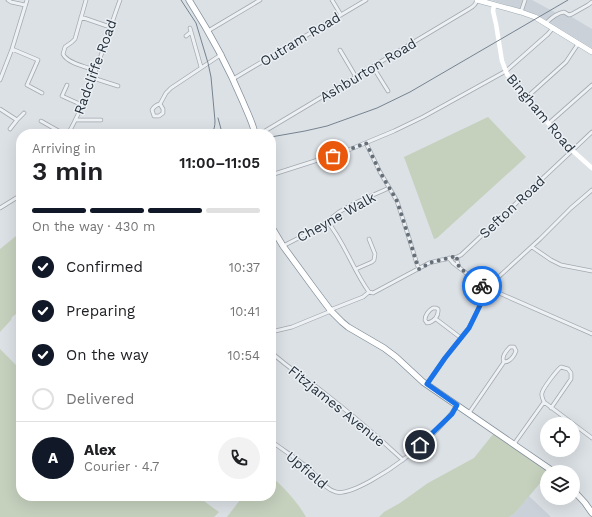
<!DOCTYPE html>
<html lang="en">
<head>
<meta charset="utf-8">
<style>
	body { margin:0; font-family:"Work Sans",sans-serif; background:#f2f2f2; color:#202124; height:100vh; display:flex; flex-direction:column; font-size:15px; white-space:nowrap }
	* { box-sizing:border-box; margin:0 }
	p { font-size:13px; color:#757577 }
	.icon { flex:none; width:22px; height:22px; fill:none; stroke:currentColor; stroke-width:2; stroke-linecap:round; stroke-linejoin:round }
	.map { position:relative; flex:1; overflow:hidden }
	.details { position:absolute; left:16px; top:129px; width:260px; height:372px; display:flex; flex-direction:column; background:#fff; border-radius:16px; box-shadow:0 4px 16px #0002 }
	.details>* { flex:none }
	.tools { position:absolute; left:540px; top:417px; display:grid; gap:8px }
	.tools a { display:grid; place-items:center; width:40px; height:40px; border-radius:50%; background:#fff; box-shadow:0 4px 16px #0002; font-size:20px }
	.pin { position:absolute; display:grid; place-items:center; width:34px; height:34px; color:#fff; margin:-17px; border:2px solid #fff; border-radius:50%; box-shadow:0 1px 4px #0007 }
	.courier { position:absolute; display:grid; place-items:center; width:40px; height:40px; margin:-20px; border:3px solid #1a73e8; border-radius:50%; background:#fff; color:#222; box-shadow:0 1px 5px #0007 }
	.overview em { font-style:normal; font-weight:600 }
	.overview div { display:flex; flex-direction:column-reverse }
	.overview { display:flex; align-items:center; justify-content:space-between; height:68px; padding:0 16px }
	h1 { font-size:26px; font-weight:600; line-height:30px }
	.bar { display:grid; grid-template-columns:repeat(4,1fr); gap:6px 4px; align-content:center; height:48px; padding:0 16px }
	.bar i { height:5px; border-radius:3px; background:#e0e0e0 }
	.bar .current { background:#111827 }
	.bar p { grid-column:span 4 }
	.line { display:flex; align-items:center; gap:10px; padding:0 16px; border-top:1px solid #e0e0e0 }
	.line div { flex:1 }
	.round { display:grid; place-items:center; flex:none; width:42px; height:42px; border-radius:21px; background:#f2f2f2 }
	ol { padding:0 16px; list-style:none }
	li { display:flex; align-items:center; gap:12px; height:44px }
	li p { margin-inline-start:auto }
	li .icon { padding:4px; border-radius:50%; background:#111827; color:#fff; stroke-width:4 }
	li:last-child { color:#757577 }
	li i { width:22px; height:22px; border:2px solid #e0e0e0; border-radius:50% }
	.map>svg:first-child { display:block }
</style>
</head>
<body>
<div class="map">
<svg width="592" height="517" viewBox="0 0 592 517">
	<rect width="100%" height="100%" fill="#dce1e6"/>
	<!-- built -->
	<path fill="#cad1d8" d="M491,0H532L560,15L562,13H565L592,29V48L536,14Z
		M529,496L551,517H509L514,514Z"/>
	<!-- green -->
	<path fill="#c5d0bd" d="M488,117L489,118L526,157L437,238L434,239L404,157Z
		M21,232V284L19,287L21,288V295L20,296L21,309L16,314L12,317L11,320L0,332V249Z
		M0,349L21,370V496H197L219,512L214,517H0Z
		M494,433L548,472H547V475L514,514L509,517H379L384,512L400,503L428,483L474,458Z
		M271,476C284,488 297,501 306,517H227L243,496H271Z"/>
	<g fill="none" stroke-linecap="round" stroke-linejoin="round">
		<defs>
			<path id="street" d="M8,0L11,2L25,5
				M86,0L75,39L72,42L65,47L63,54C67,63 86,67 95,70
				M332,0L341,15
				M521,12L525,0
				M81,17L110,27
				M546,23C551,18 557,13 564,12L569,15L572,14L588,5L592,2
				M190,28L201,67
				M208,31L260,0
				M186,36L191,32
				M12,49L38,60L27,85L42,93
				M340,50L356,77
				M373,67L388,91
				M93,78L118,86
				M233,79L366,0
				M0,80L12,49L27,0
				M67,85L62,96L82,105
				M526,98L566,62L578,44
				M160,104C156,105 154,106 152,110L154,116H159L163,113V109L160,104L166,93L171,88L222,54
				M0,109L17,120
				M76,120H101
				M41,121L64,134
				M549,123L592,85
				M10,129L17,120L24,113
				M68,134C91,93 104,44 120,0
				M255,134L265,131L469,9C473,7 476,4 477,0
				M366,143L380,172L397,201L409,238L417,264L419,269
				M271,175L346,151L394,131L423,117L506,71L548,34L553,28
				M0,208L21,195
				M327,221C345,243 353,270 369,292
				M283,246L320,227L339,212L355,203L389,188
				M532,247L551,260L561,265L592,271
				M457,257V261L459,267
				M449,258L453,263L483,286L592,334
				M356,269L372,262L374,260L375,254L369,239
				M433,308H436L438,309C439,316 434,322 427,323L425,320C425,315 429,310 433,308Z
				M330,310L363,297L369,292L373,293L429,263L441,260L457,257L461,255L592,132
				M436,319L461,338
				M271,332L292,327L331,311
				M271,352C287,367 305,378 323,392C350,413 377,436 403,460
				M427,384L445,358L468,329L474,318L484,297L492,283L540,239L571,208L592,190
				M544,402C543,399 541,396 542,393C543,388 557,370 561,367L568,369L571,373V379L551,408
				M544,402L592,438
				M469,413L504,362C501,357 506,351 510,347H514L516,351C514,356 510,362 504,362
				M271,441C283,450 296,458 308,468C317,475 324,489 336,492C351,496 391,469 404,459C422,445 445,425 457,405
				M514,444L544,402
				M200,498L202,496"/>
			<path id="primary" d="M477,0L521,12L535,17L592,52"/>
			<path id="highway" d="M189,0C210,33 228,66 243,102C247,112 253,123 255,134
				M271,226L283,246L316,291L331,311L342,322L348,327L384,348L396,357L423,382L554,472
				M573,490L585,503L592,513"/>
		</defs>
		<!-- street casing -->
		<use href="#street" stroke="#a2a9b0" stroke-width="4.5"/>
		<!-- primary casing -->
		<use href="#primary" stroke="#9ba8b1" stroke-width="6"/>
		<!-- highway casing -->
		<use href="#highway" stroke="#84919c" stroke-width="7"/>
		<!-- street -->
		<use href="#street" stroke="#eef1f4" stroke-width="3"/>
		<!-- secondary -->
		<path stroke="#fff" stroke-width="4.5" d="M494,5L493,11L496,24L502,61L507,74L517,88L573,151L592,168"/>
		<!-- primary -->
		<use href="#primary" stroke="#fff" stroke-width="5"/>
		<!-- highway -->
		<use href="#highway" stroke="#fff" stroke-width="5.5"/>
		<!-- tram -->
		<path stroke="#76838f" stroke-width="1" d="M181,0L196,23L208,63L211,77L215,121C215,126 214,130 212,134
			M218,118L221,129L225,134
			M271,137L305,131L327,126L377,108L410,92L568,0"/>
	</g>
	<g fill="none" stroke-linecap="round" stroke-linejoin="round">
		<!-- done -->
		<path stroke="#666f78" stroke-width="4" stroke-dasharray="0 7.2" d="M333,156L366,143L380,172L397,201L409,238L417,264L419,269L432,262L457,256V261L459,267L482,286"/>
		<!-- route -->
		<path stroke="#1a73e8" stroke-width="5" d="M420,445L452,414L457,405L427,384L445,358L469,328L488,289L482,286"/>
	</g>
	<g text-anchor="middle" stroke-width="3" stroke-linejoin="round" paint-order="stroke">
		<!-- street labels -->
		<g font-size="14" fill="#26313c" stroke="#ebf0f4">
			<text transform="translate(300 39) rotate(-31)" y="5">Outram Road</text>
			<text transform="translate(95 67) rotate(-70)" y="5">Radcliffe Road</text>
			<text transform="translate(368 70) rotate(-31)" y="5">Ashburton Road</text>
			<text transform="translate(541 113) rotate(50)" y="5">Bingham Road</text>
			<text transform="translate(512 207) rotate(-43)" y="5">Sefton Road</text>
			<text transform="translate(336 217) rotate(-29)" y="5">Cheyne Walk</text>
			<text transform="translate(337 406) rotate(39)" y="5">Fitzjames Avenue</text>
			<text transform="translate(307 470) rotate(40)" y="5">Upfield</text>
		</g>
	</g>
</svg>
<div class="tools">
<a><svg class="icon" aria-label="locate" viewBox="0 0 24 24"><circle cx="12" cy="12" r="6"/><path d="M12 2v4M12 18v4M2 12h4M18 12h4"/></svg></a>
<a><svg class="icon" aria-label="layers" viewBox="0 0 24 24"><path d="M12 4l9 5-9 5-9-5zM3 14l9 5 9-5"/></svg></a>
</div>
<div class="pin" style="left:333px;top:156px;background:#ea580c"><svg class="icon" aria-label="bag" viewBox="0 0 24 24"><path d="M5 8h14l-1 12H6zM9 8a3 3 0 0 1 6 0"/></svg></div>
<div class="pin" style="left:420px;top:445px;background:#1f2937"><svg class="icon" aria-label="home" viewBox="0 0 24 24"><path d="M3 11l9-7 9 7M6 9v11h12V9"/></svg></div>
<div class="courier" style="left:482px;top:286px"><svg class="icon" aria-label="bike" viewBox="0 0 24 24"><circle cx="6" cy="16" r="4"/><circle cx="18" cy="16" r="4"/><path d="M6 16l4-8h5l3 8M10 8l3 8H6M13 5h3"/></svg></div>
<section class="details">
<div class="overview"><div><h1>3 min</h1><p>Arriving in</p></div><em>11:00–11:05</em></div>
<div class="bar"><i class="current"></i><i class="current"></i><i class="current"></i><i></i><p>On the way · 430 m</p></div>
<ol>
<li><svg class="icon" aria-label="check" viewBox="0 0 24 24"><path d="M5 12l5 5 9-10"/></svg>Confirmed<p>10:37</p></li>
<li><svg class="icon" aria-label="check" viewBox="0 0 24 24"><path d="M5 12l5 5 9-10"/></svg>Preparing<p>10:41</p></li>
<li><svg class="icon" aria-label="check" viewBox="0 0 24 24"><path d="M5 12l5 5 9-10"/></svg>On the way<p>10:54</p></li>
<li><i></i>Delivered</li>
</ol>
<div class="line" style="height:72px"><b class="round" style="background:#111827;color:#fff">A</b><div><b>Alex</b><p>Courier · 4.7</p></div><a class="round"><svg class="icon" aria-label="phone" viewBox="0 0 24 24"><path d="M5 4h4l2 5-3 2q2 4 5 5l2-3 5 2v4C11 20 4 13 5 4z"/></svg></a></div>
</section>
</div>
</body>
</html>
